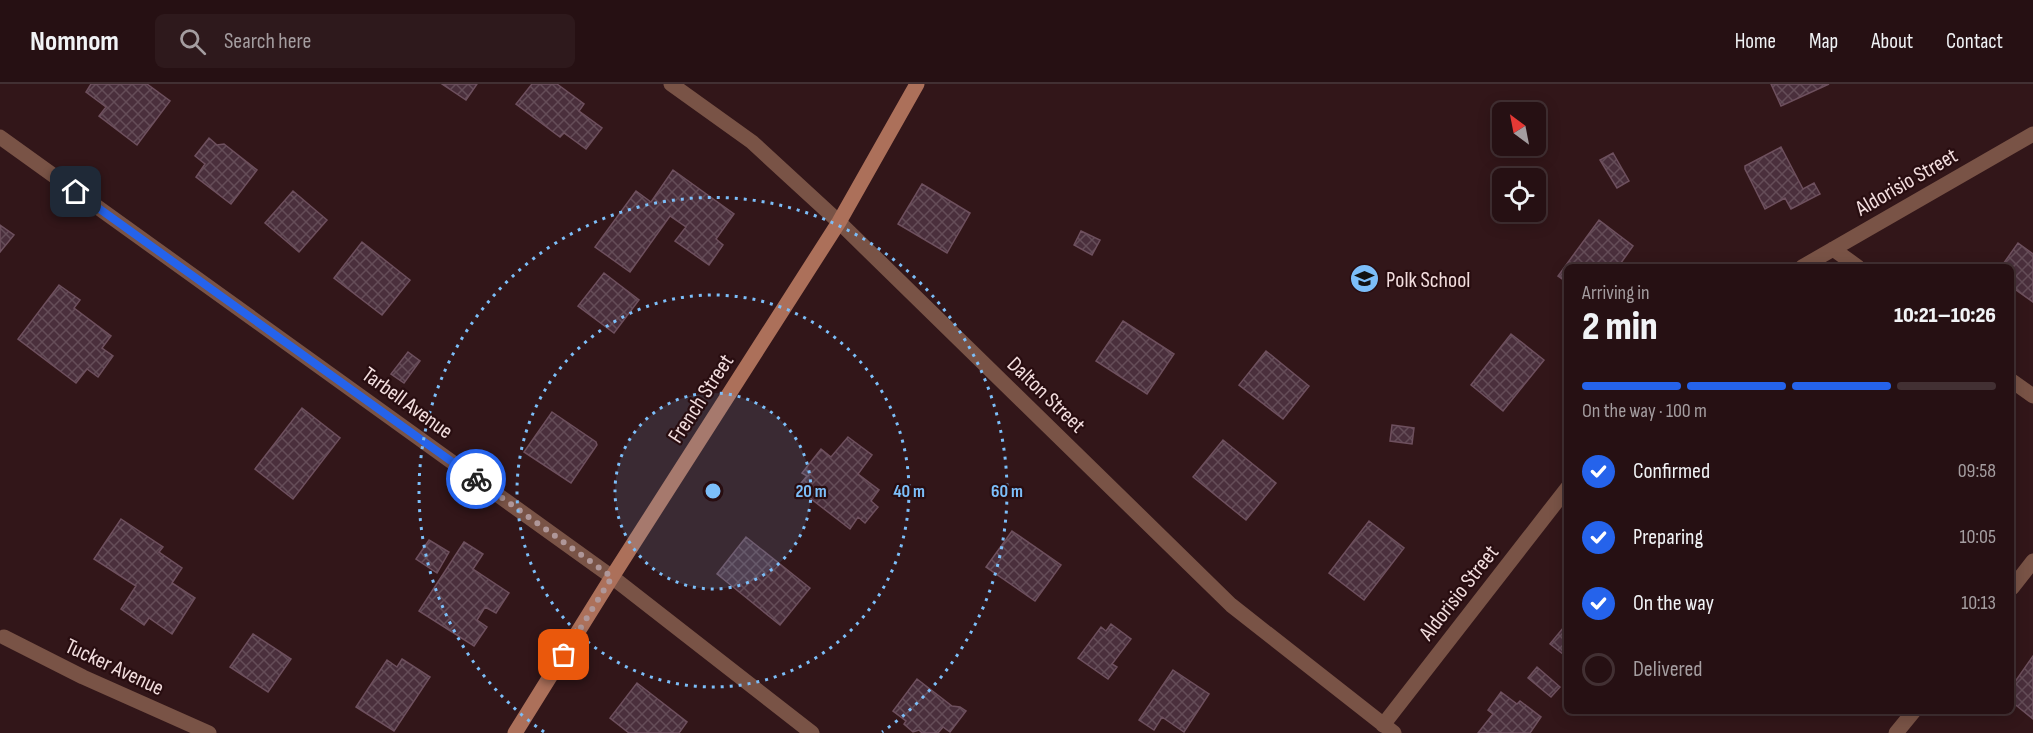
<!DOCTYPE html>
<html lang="en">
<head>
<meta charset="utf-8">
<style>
	body { margin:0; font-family:"Sofia Sans Condensed",sans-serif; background:#2e191c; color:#f1f3f6; height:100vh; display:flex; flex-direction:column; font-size:22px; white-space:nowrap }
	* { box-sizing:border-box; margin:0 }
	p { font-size:20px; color:#a49da0 }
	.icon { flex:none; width:33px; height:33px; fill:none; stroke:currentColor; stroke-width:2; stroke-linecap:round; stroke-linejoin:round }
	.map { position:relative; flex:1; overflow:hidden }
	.panel { position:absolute; left:1564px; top:180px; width:450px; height:450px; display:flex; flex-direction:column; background:#261013; border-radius:9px; box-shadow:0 3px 15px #0003,0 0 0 2px #423033 }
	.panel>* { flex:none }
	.needle { width:39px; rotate:328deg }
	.fabs { position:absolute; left:1492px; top:18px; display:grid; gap:12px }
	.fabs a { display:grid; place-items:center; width:54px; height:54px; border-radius:9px; background:#261013; box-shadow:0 3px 15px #0003,0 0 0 2px #423033; font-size:30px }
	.pin { position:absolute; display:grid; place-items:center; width:51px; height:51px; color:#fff; margin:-26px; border-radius:12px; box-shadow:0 3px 9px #0006 }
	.courier { position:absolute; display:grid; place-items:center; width:60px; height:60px; margin:-30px; border:4px solid #2563eb; border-radius:50%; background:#fff; color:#222; box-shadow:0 2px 8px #0007 }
	.headline em { font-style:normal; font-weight:800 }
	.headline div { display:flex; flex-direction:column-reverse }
	.headline { display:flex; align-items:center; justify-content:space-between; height:102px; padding:0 18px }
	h1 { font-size:39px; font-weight:800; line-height:45px }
	.bar { display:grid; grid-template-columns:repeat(4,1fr); gap:9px 6px; align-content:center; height:72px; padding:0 18px }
	.bar i { height:8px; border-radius:4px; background:#423033 }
	.bar .selected { background:#2563eb }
	.bar p { grid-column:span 4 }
	ol { padding:0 18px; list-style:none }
	li { display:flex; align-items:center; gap:18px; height:66px }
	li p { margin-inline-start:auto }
	li .icon { padding:6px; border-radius:50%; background:#2563eb; color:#fff; stroke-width:4 }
	li:last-child { color:#a49da0 }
	li i { width:33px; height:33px; border:3px solid #423033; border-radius:50% }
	header { display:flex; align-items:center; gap:36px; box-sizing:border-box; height:84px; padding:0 30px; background:#261013; border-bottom:2px solid #423033 }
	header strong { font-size:28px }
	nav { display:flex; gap:33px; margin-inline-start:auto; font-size:21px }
	.search { width:420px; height:54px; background:#2e191c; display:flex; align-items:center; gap:15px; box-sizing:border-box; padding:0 21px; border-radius:9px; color:#a49da0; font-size:22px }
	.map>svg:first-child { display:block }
</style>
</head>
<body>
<header>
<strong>Nomnom</strong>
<div class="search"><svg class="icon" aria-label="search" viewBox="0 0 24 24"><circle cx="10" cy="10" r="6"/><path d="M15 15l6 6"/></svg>Search here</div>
<nav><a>Home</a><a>Map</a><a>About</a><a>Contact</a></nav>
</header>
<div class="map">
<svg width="2033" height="649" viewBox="0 0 2033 649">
	<defs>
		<pattern id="building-cross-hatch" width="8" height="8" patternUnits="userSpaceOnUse" patternTransform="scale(1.5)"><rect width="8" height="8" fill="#4a2f3c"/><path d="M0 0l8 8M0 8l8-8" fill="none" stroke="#654d58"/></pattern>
	</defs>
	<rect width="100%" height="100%" fill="#321619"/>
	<!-- building -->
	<path fill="url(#building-cross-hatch)" stroke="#6e505e" stroke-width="1.5" d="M91,0H147L170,17L137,61L99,32L106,23L86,8Z
		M442,0H477L466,16Z
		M532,0H557L584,20L579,27L602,44L586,65L564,49L560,53L516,20Z
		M1771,0H1829L1781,22Z
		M209,54L217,61L224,60L257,86L231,120L196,93L205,80L195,72Z
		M1781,63L1803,105L1814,99L1820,110L1791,125L1785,114L1765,125L1745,85V82Z
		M1613,69L1629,97L1617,104L1600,76Z
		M673,86L734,130L716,155L723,161L709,181L675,157L686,143L670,132L630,188L595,163L636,107L651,118Z
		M922,100L970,129L947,169L898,140Z
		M293,107L327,136L299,168L265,139Z
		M1599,136L1633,162L1618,183H1568V199L1558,192Z
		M0,141L14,151L0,168Z
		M1081,147L1100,156L1092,171L1074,161Z
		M362,158L410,196L382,231L334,194Z
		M2018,159L2033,170V218L2012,203V183H2001Z
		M604,189L639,216L614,249L578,222Z
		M59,201L80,216L74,224L111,252L102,264L113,272L98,293L87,285L76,299L18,255Z
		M1123,237L1174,270L1147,310L1096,277Z
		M1511,250L1544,276L1503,327L1471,301Z
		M1266,267L1309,302L1283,335L1239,301Z
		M408,268L420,277L404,299L391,290Z
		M302,324L340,354L293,415L255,385Z
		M552,328L596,358L597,361L571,399L524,368Z
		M1392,341L1414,344L1412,360L1390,357Z
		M848,353L872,371L858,390L879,406L871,417L878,423L865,439L858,433L850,445L797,404L807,392L802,389L821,365L831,373Z
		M1223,356L1276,399L1246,436L1193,393Z
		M121,435L163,463L159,468L182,484L172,499L195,514L172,550L149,534L144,541L121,525L136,502L94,475Z
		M1369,437L1404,464L1364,516L1329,489Z
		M1012,447L1061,481L1035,517L986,483Z
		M746,453L810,504L780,541L717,490Z
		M429,456L449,468L437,489L416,475Z
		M464,458L483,470L473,485L509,509L496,529L485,523L477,536L487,543L474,562L419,527Z
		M1568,538V574L1550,560Z
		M1111,540L1131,555L1112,580L1117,583L1108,595L1078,574L1101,543L1106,547Z
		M253,550L291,575L268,608L230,583Z
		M2033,572V635L2012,618V602Z
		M402,575L430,593L394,647L356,623L387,576L397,583Z
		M1537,583L1560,603L1551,613L1528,594Z
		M1173,586L1209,610L1184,648L1162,633L1154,646L1139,636Z
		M917,595L952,622L960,623L966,627L950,648L943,643L938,649H922L919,646L913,648L904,640L906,637L893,627Z
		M637,599L687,638L679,649H629L610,634Z
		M1501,608L1517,620L1520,617L1541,633L1530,649H1478L1493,630L1488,626Z"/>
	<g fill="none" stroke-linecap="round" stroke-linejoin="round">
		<!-- street -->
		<path stroke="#795346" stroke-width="15" d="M671,0L752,58L839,138L1231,521L1394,649
			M0,53L612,493L812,649
			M1833,165L1858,183
			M1802,183L2033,50
			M2012,297L2033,312
			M2012,504L2033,477
			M4,553L83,593L209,649
			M1383,641L1568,403
			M1896,649L1914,627"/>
		<!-- secondary -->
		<path stroke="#ac705a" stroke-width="15" d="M515,649L612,493L839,138L917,0"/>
	</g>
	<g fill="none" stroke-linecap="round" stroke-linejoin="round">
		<!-- done -->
		<path stroke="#af9799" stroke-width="6" stroke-dasharray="0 10.8" d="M476,395L612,493L564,571"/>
		<!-- route -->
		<path stroke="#2563eb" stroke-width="8" d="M76,108L476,395"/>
	</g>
	<!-- distance rings -->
	<circle cx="713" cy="407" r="98" fill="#7cbef9" fill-opacity=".12"/>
	<g fill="none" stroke="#7cbef9" stroke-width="3" stroke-dasharray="3 6">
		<circle cx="713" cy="407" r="98"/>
		<circle cx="713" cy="407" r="196"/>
		<path d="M544 648A294 294 0 1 1 882 648"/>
	</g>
	<!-- icons -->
	<defs>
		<symbol id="school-disc" viewBox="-11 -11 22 22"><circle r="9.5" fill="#7cbef9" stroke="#280d10"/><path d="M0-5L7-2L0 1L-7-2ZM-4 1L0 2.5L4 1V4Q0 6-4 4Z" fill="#111"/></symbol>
	</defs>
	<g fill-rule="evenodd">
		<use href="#school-disc" x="1348" y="178" width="33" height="33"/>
	</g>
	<g text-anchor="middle" stroke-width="4.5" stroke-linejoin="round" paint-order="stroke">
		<!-- street labels -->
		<g font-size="22" fill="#f2ddde" stroke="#280d10">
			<text transform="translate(1906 97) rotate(-30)" y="8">Aldorisio Street</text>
			<text transform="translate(1047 310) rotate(44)" y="8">Dalton Street</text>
			<text transform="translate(700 314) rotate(-57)" y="8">French Street</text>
			<text transform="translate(408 318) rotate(36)" y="8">Tarbell Avenue</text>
			<text transform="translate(1458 508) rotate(-52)" y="8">Aldorisio Street</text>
			<text transform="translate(115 582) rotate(25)" y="8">Tucker Avenue</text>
		</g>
		<!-- poi labels -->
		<g font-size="22" fill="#f2ddde" stroke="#280d10" text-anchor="start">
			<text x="1386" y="203">Polk School</text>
		</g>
	</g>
	<circle cx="713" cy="407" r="9" fill="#7cbef9" stroke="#280d10" stroke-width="3"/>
	<g font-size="18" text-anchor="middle" font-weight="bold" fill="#7cbef9" stroke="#280d10" stroke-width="4.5" stroke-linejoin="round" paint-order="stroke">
		<text x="811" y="413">20 m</text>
		<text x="909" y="413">40 m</text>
		<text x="1007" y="413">60 m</text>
	</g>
</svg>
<div class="fabs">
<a><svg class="needle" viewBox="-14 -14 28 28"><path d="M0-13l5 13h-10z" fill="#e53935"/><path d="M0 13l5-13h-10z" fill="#a49da0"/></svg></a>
<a><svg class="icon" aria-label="locate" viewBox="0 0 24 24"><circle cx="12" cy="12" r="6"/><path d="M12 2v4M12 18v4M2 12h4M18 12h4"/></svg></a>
</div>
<div class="pin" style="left:564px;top:571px;background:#ea580c"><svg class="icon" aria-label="bag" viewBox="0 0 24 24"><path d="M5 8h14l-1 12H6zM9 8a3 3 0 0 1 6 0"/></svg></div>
<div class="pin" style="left:76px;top:108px;background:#1f2937"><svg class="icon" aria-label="home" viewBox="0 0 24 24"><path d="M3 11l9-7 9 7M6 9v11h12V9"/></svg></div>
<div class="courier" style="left:476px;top:395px"><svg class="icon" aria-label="bike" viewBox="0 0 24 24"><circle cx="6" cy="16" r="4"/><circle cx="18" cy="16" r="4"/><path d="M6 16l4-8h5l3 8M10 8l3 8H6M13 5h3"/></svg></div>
<section class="panel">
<div class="headline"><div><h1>2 min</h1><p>Arriving in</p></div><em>10:21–10:26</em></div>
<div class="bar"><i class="selected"></i><i class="selected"></i><i class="selected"></i><i></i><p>On the way · 100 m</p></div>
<ol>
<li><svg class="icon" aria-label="check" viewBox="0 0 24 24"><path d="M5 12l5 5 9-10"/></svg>Confirmed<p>09:58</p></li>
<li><svg class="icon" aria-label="check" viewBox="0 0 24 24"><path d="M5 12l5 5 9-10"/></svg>Preparing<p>10:05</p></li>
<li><svg class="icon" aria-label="check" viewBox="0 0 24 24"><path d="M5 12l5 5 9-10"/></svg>On the way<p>10:13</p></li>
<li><i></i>Delivered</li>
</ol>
</section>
</div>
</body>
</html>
